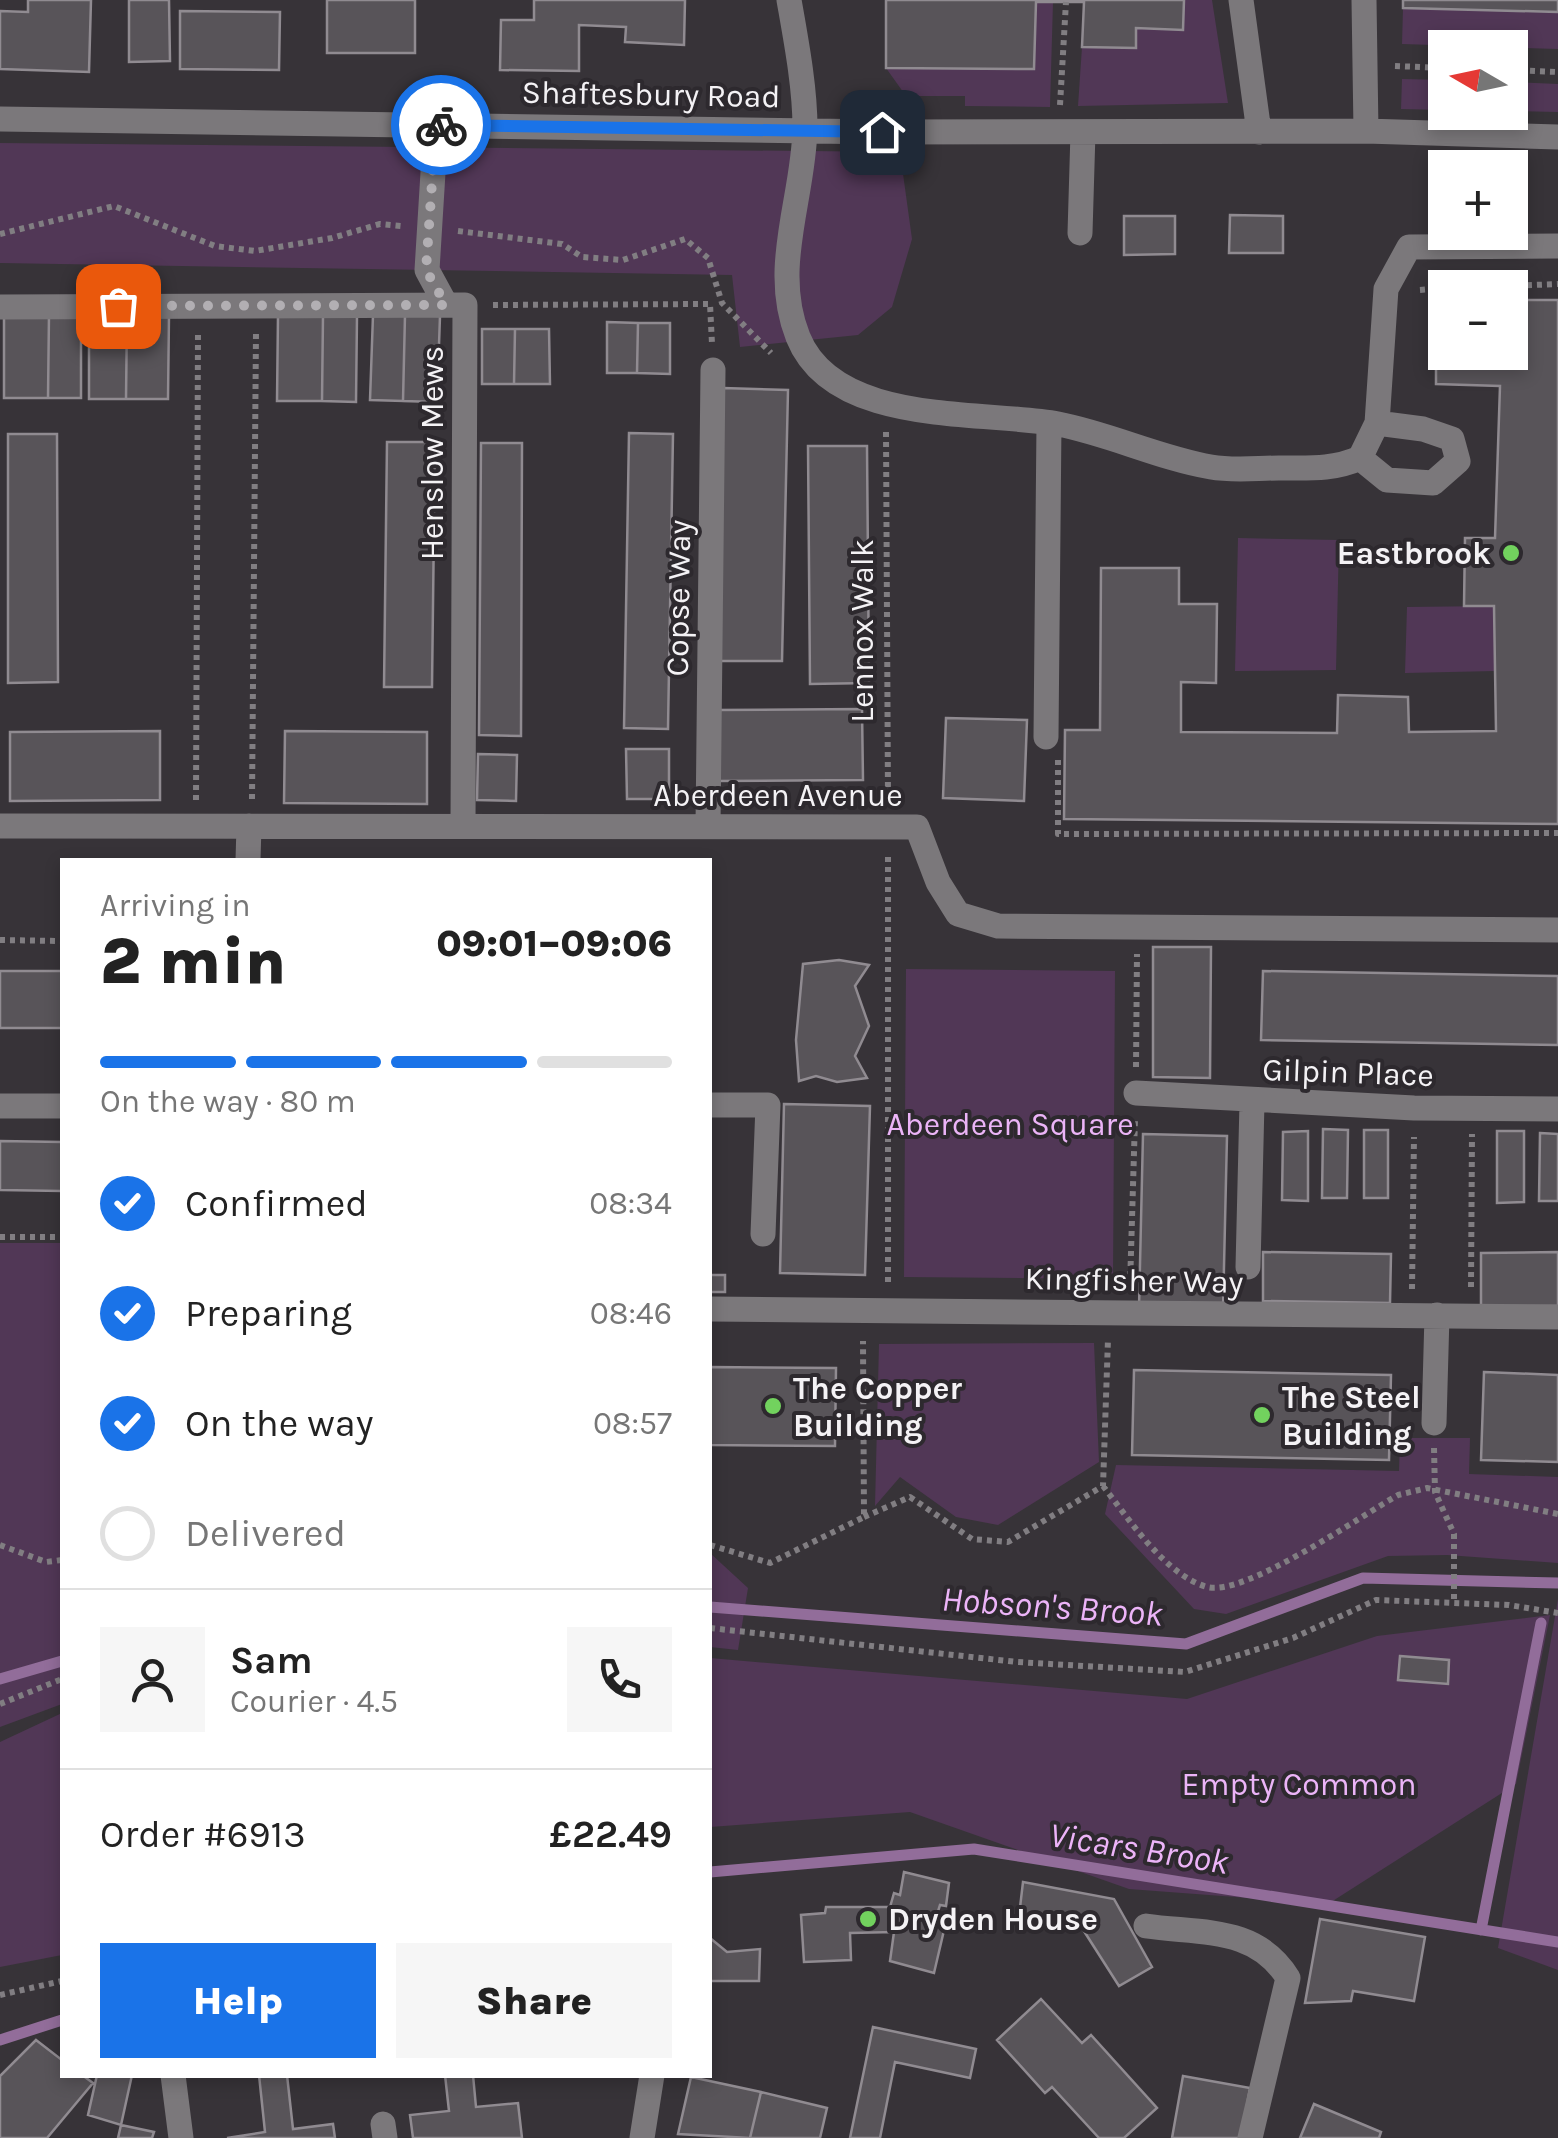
<!DOCTYPE html>
<html lang="en">
<head>
<meta charset="utf-8">
<style>
	body { margin:0; font-family:Karla,sans-serif; background:#f6f6f6; color:#222; height:100vh; display:flex; flex-direction:column; font-size:38px; white-space:nowrap }
	* { box-sizing:border-box; margin:0 }
	p { font-size:32px; color:#767676 }
	.icon { flex:none; width:55px; height:55px; fill:none; stroke:currentColor; stroke-width:2; stroke-linecap:round; stroke-linejoin:round }
	.map { position:relative; flex:1; overflow:hidden }
	.details { position:absolute; left:60px; top:858px; width:652px; height:1220px; display:flex; flex-direction:column; background:#fff; border-radius:0px; box-shadow:0 5px 15px #0003 }
	.details>* { flex:none }
	.needle { width:65px; rotate:279deg }
	.fabs { position:absolute; left:1428px; top:30px; display:grid; gap:20px }
	.fabs a { display:grid; place-items:center; width:100px; height:100px; border-radius:0px; background:#fff; box-shadow:0 5px 15px #0003; font-size:50px }
	.pin { position:absolute; display:grid; place-items:center; width:85px; height:85px; color:#fff; margin:-42px; border-radius:20px; box-shadow:0 5px 15px #0006 }
	.courier { position:absolute; display:grid; place-items:center; width:100px; height:100px; margin:-50px; border:8px solid #1a73e8; border-radius:50%; background:#fff; color:#222; box-shadow:0 2px 12px #0007 }
	.summary em { font-style:normal; font-weight:800 }
	.summary div { display:flex; flex-direction:column-reverse }
	.summary { display:flex; align-items:center; justify-content:space-between; height:170px; padding:0 40px }
	h1 { font-size:65px; font-weight:800; line-height:75px }
	.bar { display:grid; grid-template-columns:repeat(4,1fr); gap:15px 10px; align-content:center; height:120px; padding:0 40px }
	.bar i { height:12px; border-radius:8px; background:#e0e0e0 }
	.bar .active { background:#1a73e8 }
	.bar p { grid-column:span 4 }
	.line { display:flex; align-items:center; gap:25px; padding:0 40px; border-top:2px solid #e0e0e0 }
	.line div { flex:1 }
	.round { display:grid; place-items:center; flex:none; width:105px; height:105px; border-radius:0px; background:#f6f6f6 }
	ol { padding:0 40px; list-style:none }
	li { display:flex; align-items:center; gap:30px; height:110px }
	li p { margin-inline-start:auto }
	li .icon { padding:10px; border-radius:50%; background:#1a73e8; color:#fff; stroke-width:4 }
	li:last-child { color:#767676 }
	li i { width:55px; height:55px; border:5px solid #e0e0e0; border-radius:50% }
	.cta { display:flex; gap:20px; margin-top:auto; padding:20px 40px }
	.cta a { flex:1; height:115px; border-radius:0px; background:#1a73e8; color:#fff; font-size:40px; font-weight:800; line-height:115px; text-align:center }
	.cta a+a { background:#f6f6f6; color:#222 }
	.map>svg:first-child { display:block }
</style>
</head>
<body>
<div class="map">
<svg width="1558" height="2138" viewBox="0 0 1558 2138">
	<rect width="100%" height="100%" fill="#373338"/>
	<!-- green -->
	<path fill="#513756" d="M1184,0H1212L1228,103L1078,106L1082,47L1136,28L1182,30Z
		M1036,2H1053L1050,107L965,106V96H906L886,68L1033,69Z
		M1403,8L1558,12V49L1402,44Z
		M1402,79L1445,80V110L1401,109Z
		M1510,82L1558,84V112L1510,111Z
		M0,143L900,152L912,239L892,307L858,335L740,347L732,275L0,263Z
		M1238,538L1339,540L1336,670L1235,671Z
		M1494,606L1495,671L1405,673L1407,607Z
		M906,969L1115,971L1113,1279L904,1277Z
		M0,1243H62V1704L0,1727Z
		M1094,1343L1099,1462L998,1525L956,1517L900,1477L875,1506L879,1344Z
		M1400,1438H1470L1469,1474L1558,1477V1563L1447,1555L1388,1556L1226,1614L1194,1609L1105,1514L1116,1465L1399,1471Z
		M710,1553L748,1588L738,1650L710,1647Z
		M1558,1599V1970L1498,1948Z
		M1550,1615L1516,1784L1328,1904L1129,1889L910,1812L710,1827V1658L1187,1699L1377,1636Z
		M62,1713V1955L0,1967V1742Z"/>
	<g fill="none" stroke-linecap="round" stroke-linejoin="round">
		<!-- stream -->
		<path stroke="#926d9a" stroke-width="11" d="M710,1607L1186,1644L1363,1578L1558,1583
			M0,1679L62,1661
			M710,1872L974,1849L1558,1942
			M1481,1930L1541,1623
			M0,2040L62,2020"/>
	</g>
	<!-- building -->
	<path fill="#585459" stroke="#908b91" stroke-width="2.5" d="M28,0H91L89,72L0,69V11L28,12Z
		M129,0H169L170,61L129,62Z
		M327,0H415V53H327Z
		M534,0H685L684,45L625,42L626,27L579,25V71L500,70L501,20H534Z
		M886,0H1184L1183,30L1136,28V48L1082,47L1084,2H1036L1034,69L886,68Z
		M1403,0H1558V12L1403,8Z
		M180,11L280,12L279,70L180,69Z
		M1230,215L1283,216V253H1229Z
		M1124,216H1175V254L1124,255Z
		M1436,299H1445V352H1510V300H1558V824L1064,819L1065,730H1100L1101,568H1179V604H1217L1216,683L1181,682V732L1337,733L1338,695L1408,697L1409,732L1496,731L1494,606H1464L1465,538H1495L1500,386L1436,384Z
		M4,314H49L48,398H4Z
		M49,314H81V398H48Z
		M89,315H127L126,399H89Z
		M127,315H169L168,399H126Z
		M278,315H323L322,401H277Z
		M323,315L357,316L356,402L322,401Z
		M373,315H405L403,401L370,400Z
		M405,315L440,316L437,402L403,401Z
		M607,322L638,323L637,373H607Z
		M638,323H670V374L637,373Z
		M482,329H515L514,384H482Z
		M515,329H549L550,384H514Z
		M723,388L788,390L782,661H718Z
		M629,433L673,434L668,729L624,728Z
		M8,434H57L58,682L8,683Z
		M387,442H435L432,687H384Z
		M481,443H522L521,736L479,735Z
		M808,446H867L869,683L810,684Z
		M862,709L863,780L715,781V710Z
		M946,718L1027,720L1024,801L943,798Z
		M160,731V800L10,801V732Z
		M285,731L427,732V804L284,803Z
		M626,749H669V799H627Z
		M478,754L517,755L516,801L477,800Z
		M1153,947H1211L1210,1078L1153,1077Z
		M839,960L869,965L855,986L869,1026L855,1056L867,1078L837,1082L816,1076L799,1081L796,1040L803,964Z
		M0,971H62V1028H0Z
		M1263,971L1558,976V1045L1261,1040Z
		M784,1104L870,1106L865,1275L780,1273Z
		M1323,1129L1348,1130L1347,1198H1322Z
		M1364,1130H1388V1198H1364Z
		M1308,1131V1201L1282,1200L1283,1132Z
		M1497,1131H1524V1202L1497,1203Z
		M1540,1133L1558,1134V1201H1539Z
		M1143,1134L1227,1136L1223,1310L1139,1308Z
		M0,1141L62,1142V1191L0,1190Z
		M1263,1252L1391,1254L1390,1303L1263,1301Z
		M1558,1252V1306H1481V1253Z
		M710,1275H725V1292H710Z
		M710,1367L836,1368L835,1446L710,1445Z
		M1134,1370L1391,1375L1389,1460L1132,1455Z
		M1484,1372L1558,1375V1462L1481,1460Z
		M1400,1656L1449,1660L1448,1684L1398,1680Z
		M904,1872L949,1883L946,1906L940,1905L934,1924L945,1926L934,1973L890,1961L894,1932L850,1933L851,1960L804,1962L801,1915L825,1913L826,1907H890L894,1893L900,1895Z
		M1023,1882L1114,1899L1152,1967L1119,1986L1082,1928L1019,1916Z
		M1320,1919L1425,1937L1414,2001L1353,1991L1351,2001L1305,2003Z
		M710,1938L727,1952L760,1949L759,1981H710Z
		M1041,1999L1082,2043L1091,2035L1157,2108L1124,2138H1099L1052,2087L1045,2093L997,2040Z
		M873,2027L976,2049L970,2078L895,2062L880,2138H850Z
		M36,2040L62,2060V2075H82L93,2083L47,2138H0V2076Z
		M97,2075H132L121,2125L88,2115Z
		M259,2075H287L293,2129L333,2124L335,2138H227L265,2132Z
		M445,2075H473L476,2107L518,2103L522,2138H413L410,2115L449,2111Z
		M1183,2076L1250,2088L1241,2138H1172Z
		M691,2077L761,2092L750,2138L678,2134Z
		M761,2092L827,2108L820,2138H750Z
		M1314,2104L1381,2132L1379,2138H1300Z
		M121,2125L154,2132L152,2138H118Z"/>
	<g fill="none" stroke-linecap="round" stroke-linejoin="round">
		<!-- path -->
		<path stroke="#817e82" stroke-width="6" stroke-dasharray="5 5" stroke-linecap="butt" d="M1395,66L1445,68
			M1510,70L1558,72
			M1060,105L1066,2
			M458,231L562,244L582,257L623,260L685,239L708,258L722,303L771,353
			M0,234L114,206L215,246L255,251L332,238L380,224L401,226
			M1457,288L1558,284
			M1420,290L1445,288
			M493,305L710,304L712,344
			M886,432L888,799
			M1058,760V834L1558,833
			M252,799L256,332
			M196,800L198,332
			M888,857V1284
			M0,940L62,941
			M1136,1067L1137,954
			M0,1237H62
			M1130,1286L1135,1119
			M1471,1287L1472,1134
			M1412,1289L1414,1137
			M1434,1448L1435,1492L1454,1534V1603
			M1103,1486C1129,1519 1165,1575 1207,1587C1244,1597 1361,1516 1398,1495L1427,1488L1558,1514
			M864,1517L910,1497L972,1539L1008,1542L1103,1486L1108,1339
			M0,1545L46,1562L62,1560
			M710,1545L770,1563L864,1517L863,1341
			M710,1628L1017,1662L1185,1672L1293,1638L1376,1600L1509,1605L1558,1613
			M0,1704L62,1679
			M0,1995L62,1981"/>
		<!-- minor -->
		<path stroke="#7b787b" stroke-width="25" d="M789,0C796,40 805,87 805,128C804,197 770,268 798,337C834,427 982,410 1058,424C1110,434 1159,458 1211,467C1233,471 1257,468 1279,468C1309,468 1333,470 1360,458L1387,480L1433,483L1458,461L1452,439L1423,429L1377,423
			M1241,0L1259,132
			M1364,0L1366,131
			M0,119L882,132L1366,131L1558,137
			M436,124L427,270L446,305
			M1080,233L1083,132
			M0,307L465,305L463,826
			M1360,458L1377,423L1386,289L1409,247L1558,246
			M1046,737L1049,423
			M0,826L917,827L938,882L958,914L998,926L1558,930
			M708,826L713,370
			M248,860L249,826
			M1136,1093L1414,1108L1558,1109
			M710,1105H768L763,1234
			M0,1106H62
			M1248,1267L1252,1102
			M710,1309L1558,1317
			M1434,1423L1437,1315
			M1146,1926C1202,1934 1256,1926 1288,1978L1250,2138
			M173,2075L181,2138
			M383,2124L385,2138
			M642,2138L652,2075"/>
	</g>
	<g fill="none" stroke-linecap="round" stroke-linejoin="round">
		<!-- done -->
		<path stroke="#b2afb3" stroke-width="10" stroke-dasharray="0 18" d="M118,306L446,305L426,270L436,124L441,125"/>
		<!-- route -->
		<path stroke="#1a73e8" stroke-width="12" d="M441,125L882,132"/>
	</g>
	<!-- markers -->
	<g fill="#72d25e" stroke="#2d292e" stroke-width="4">
		<circle cx="1511" cy="553" r="10"/>
		<circle cx="773" cy="1406" r="10"/>
		<circle cx="1262" cy="1415" r="10"/>
		<circle cx="868" cy="1919" r="10"/>
	</g>
	<g text-anchor="middle" stroke-width="8" stroke-linejoin="round" paint-order="stroke">
		<!-- street labels -->
		<g font-size="32" fill="#f4f2f5" stroke="#2d292e">
			<text transform="translate(651 94) rotate(1)" y="11">Shaftesbury Road</text>
			<text transform="translate(432 453) rotate(-90)" y="11">Henslow Mews</text>
			<text transform="translate(678 598) rotate(-89)" y="11">Copse Way</text>
			<text transform="translate(862 631) rotate(-90)" y="11">Lennox Walk</text>
			<text x="778" y="806">Aberdeen Avenue</text>
			<text transform="translate(1348 1072) rotate(2)" y="11">Gilpin Place</text>
			<text transform="translate(1134 1280) rotate(1)" y="11">Kingfisher Way</text>
		</g>
		<!-- poi labels -->
		<g font-size="32" font-weight="bold" fill="#f4f2f5" stroke="#2d292e" text-anchor="start">
			<text x="1491" y="564" text-anchor="end">Eastbrook</text>
			<text x="793" y="1399">The Copper<tspan x="793" dy="37">Building</tspan></text>
			<text x="1282" y="1408">The Steel<tspan x="1282" dy="37">Building</tspan></text>
			<text x="888" y="1930">Dryden House</text>
		</g>
		<!-- park labels -->
		<g font-size="32" fill="#ebb4f7" stroke="#2d292e">
			<text x="1010" y="1135">Aberdeen Square</text>
			<text x="1299" y="1795">Empty Common</text>
		</g>
		<!-- water labels -->
		<g font-size="35" font-style="italic" fill="#ecb4f8" stroke="#2d292e">
			<text transform="translate(1052 1606) rotate(4)" y="12">Hobson's Brook</text>
			<text transform="translate(1139 1848) rotate(9)" y="12">Vicars Brook</text>
		</g>
	</g>
</svg>
<div class="fabs">
<a><svg class="needle" viewBox="-14 -14 28 28"><path d="M0-13l5 13h-10z" fill="#e53935"/><path d="M0 13l5-13h-10z" fill="#767676"/></svg></a>
<a>+</a>
<a>−</a>
</div>
<div class="pin" style="left:118px;top:306px;background:#ea580c"><svg class="icon" aria-label="bag" viewBox="0 0 24 24"><path d="M5 8h14l-1 12H6zM9 8a3 3 0 0 1 6 0"/></svg></div>
<div class="pin" style="left:882px;top:132px;background:#1f2937"><svg class="icon" aria-label="home" viewBox="0 0 24 24"><path d="M3 11l9-7 9 7M6 9v11h12V9"/></svg></div>
<div class="courier" style="left:441px;top:125px"><svg class="icon" aria-label="bike" viewBox="0 0 24 24"><circle cx="6" cy="16" r="4"/><circle cx="18" cy="16" r="4"/><path d="M6 16l4-8h5l3 8M10 8l3 8H6M13 5h3"/></svg></div>
<section class="details">
<div class="summary"><div><h1>2 min</h1><p>Arriving in</p></div><em>09:01–09:06</em></div>
<div class="bar"><i class="active"></i><i class="active"></i><i class="active"></i><i></i><p>On the way · 80 m</p></div>
<ol>
<li><svg class="icon" aria-label="check" viewBox="0 0 24 24"><path d="M5 12l5 5 9-10"/></svg>Confirmed<p>08:34</p></li>
<li><svg class="icon" aria-label="check" viewBox="0 0 24 24"><path d="M5 12l5 5 9-10"/></svg>Preparing<p>08:46</p></li>
<li><svg class="icon" aria-label="check" viewBox="0 0 24 24"><path d="M5 12l5 5 9-10"/></svg>On the way<p>08:57</p></li>
<li><i></i>Delivered</li>
</ol>
<div class="line" style="height:180px"><a class="round"><svg class="icon" aria-label="person" viewBox="0 0 24 24"><circle cx="12" cy="8" r="4"/><path d="M4 21q1-7 8-7t8 7"/></svg></a><div><b>Sam</b><p>Courier · 4.5</p></div><a class="round"><svg class="icon" aria-label="phone" viewBox="0 0 24 24"><path d="M5 4h4l2 5-3 2q2 4 5 5l2-3 5 2v4C11 20 4 13 5 4z"/></svg></a></div>
<div class="line" style="height:130px"><div>Order #6913</div><b>£22.49</b></div>
<div class="cta"><a>Help</a><a>Share</a></div>
</section>
</div>
</body>
</html>
